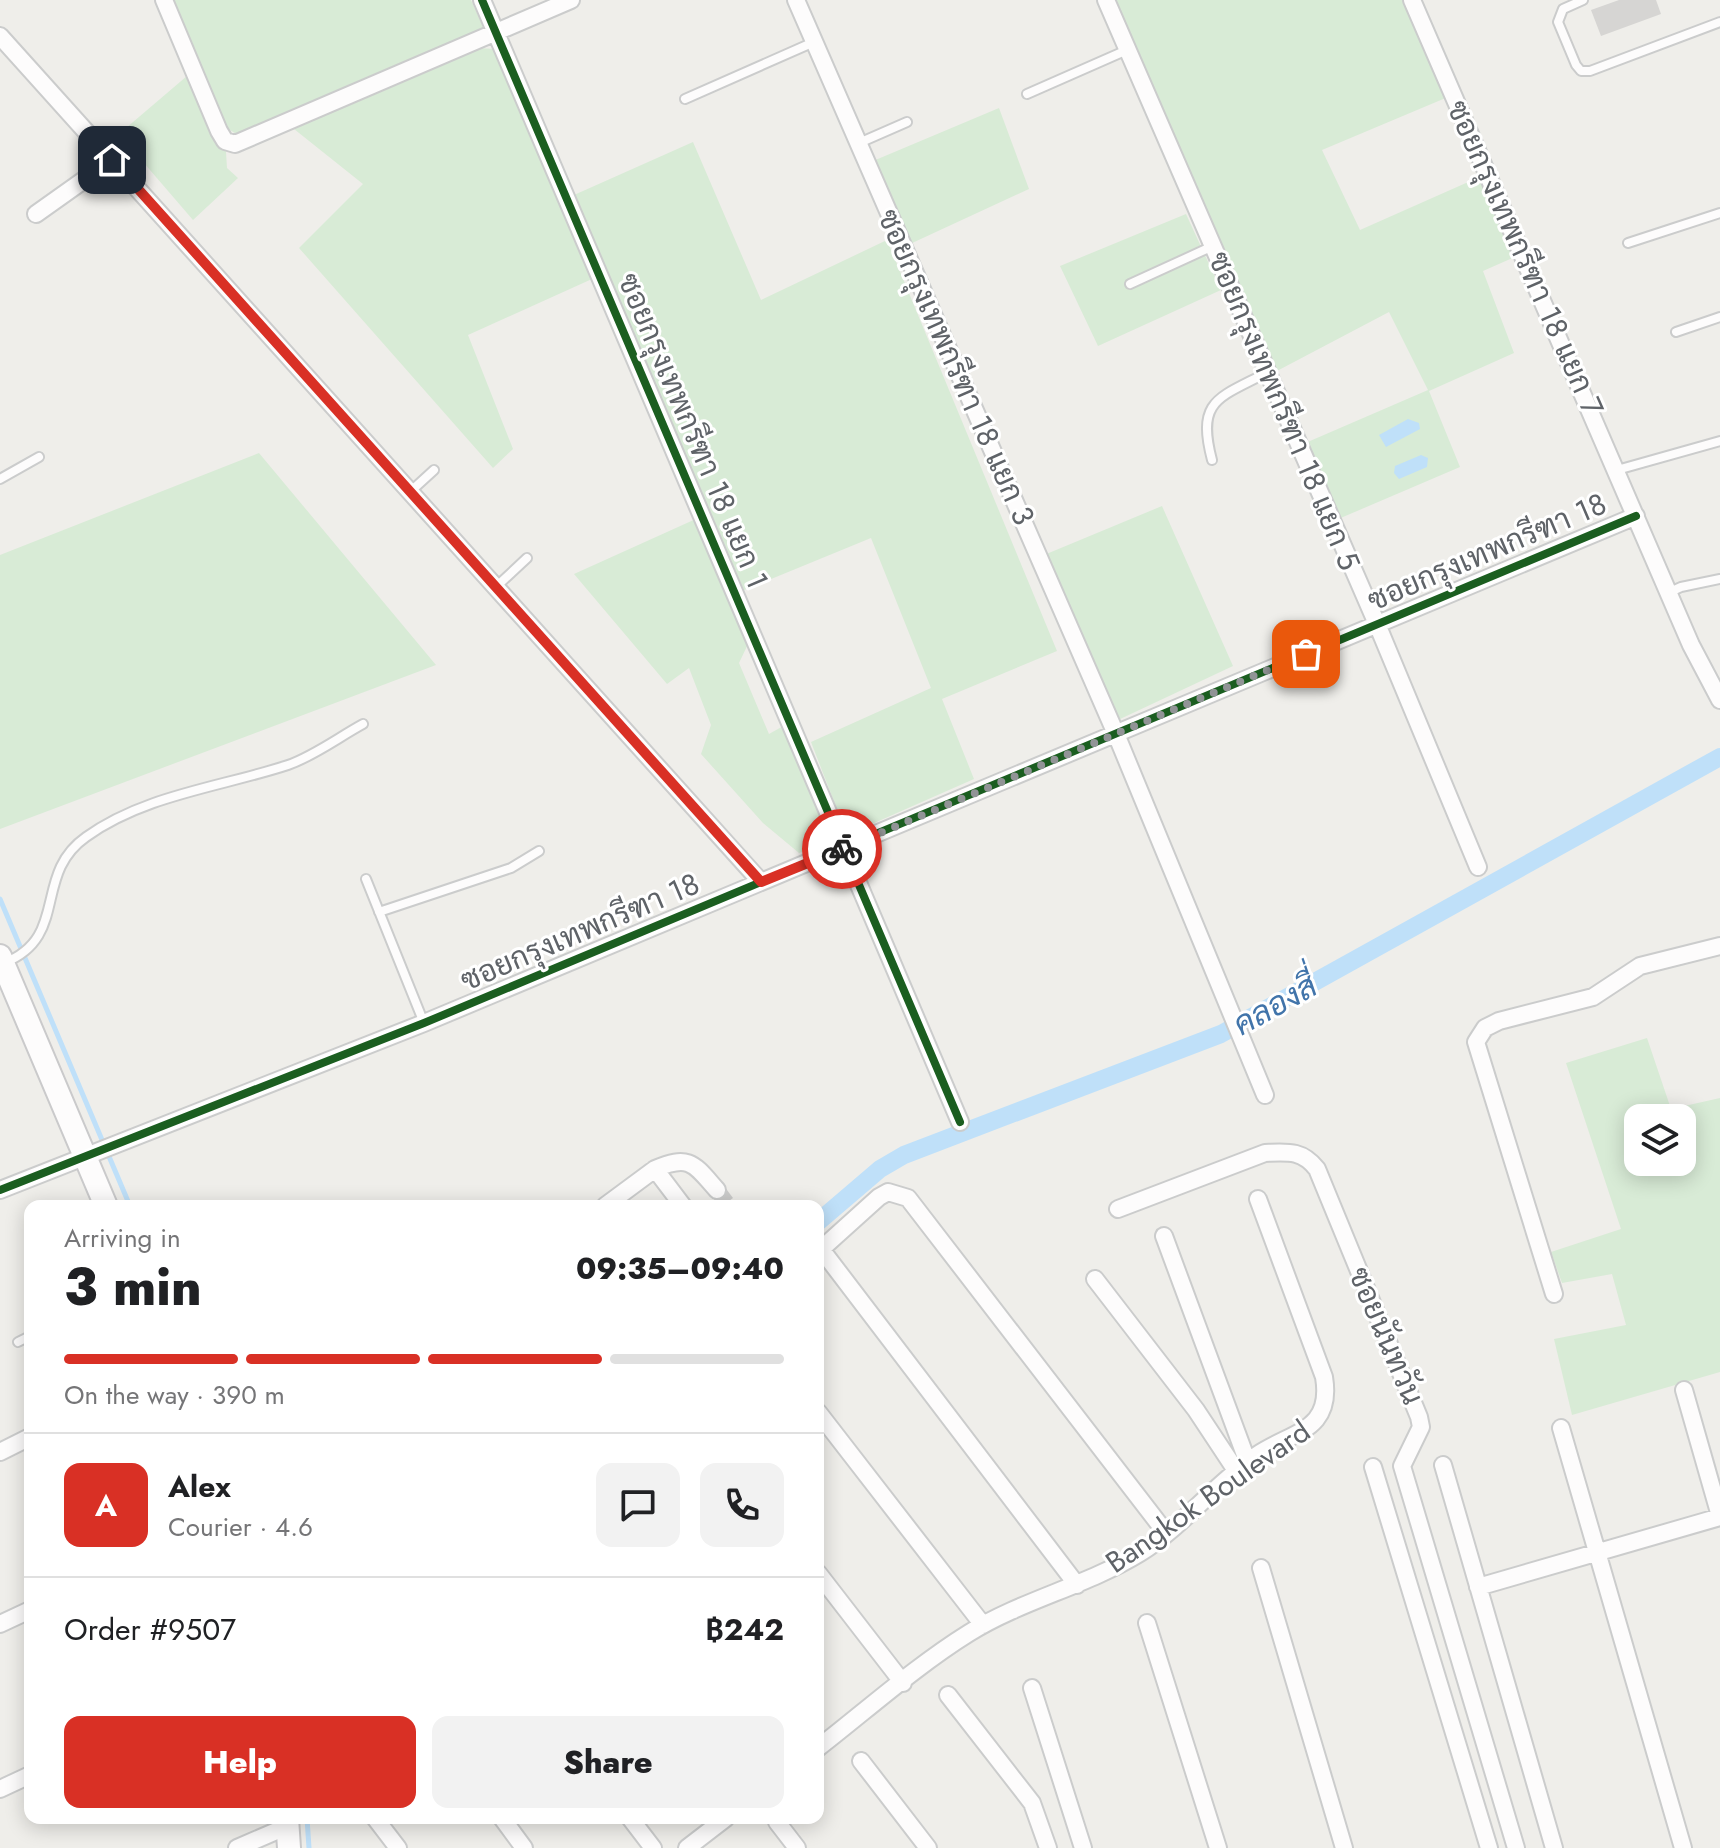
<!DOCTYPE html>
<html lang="en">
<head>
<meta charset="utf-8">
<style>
	body { margin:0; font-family:Jost,Sarabun,sans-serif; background:#f2f2f2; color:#202124; height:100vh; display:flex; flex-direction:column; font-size:30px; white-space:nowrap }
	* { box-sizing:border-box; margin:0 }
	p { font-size:26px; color:#757577 }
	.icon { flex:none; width:44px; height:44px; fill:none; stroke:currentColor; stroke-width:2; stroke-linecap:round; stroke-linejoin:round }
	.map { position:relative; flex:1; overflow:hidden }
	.panel { position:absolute; left:24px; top:1200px; width:800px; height:624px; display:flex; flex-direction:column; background:#fff; border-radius:16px; box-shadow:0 4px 20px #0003 }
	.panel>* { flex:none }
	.tools { position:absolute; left:1624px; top:1104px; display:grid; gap:16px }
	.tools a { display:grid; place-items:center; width:72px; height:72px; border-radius:16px; background:#fff; box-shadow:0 4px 20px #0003; font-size:40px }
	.pin { position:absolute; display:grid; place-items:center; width:68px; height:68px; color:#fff; margin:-34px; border-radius:16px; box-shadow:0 4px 12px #0006 }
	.courier { position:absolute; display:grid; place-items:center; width:80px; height:80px; margin:-40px; border:6px solid #d93025; border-radius:50%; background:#fff; color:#222; box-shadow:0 2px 10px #0007 }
	.headline em { font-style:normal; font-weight:800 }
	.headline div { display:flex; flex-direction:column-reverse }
	.headline { display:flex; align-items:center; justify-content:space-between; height:136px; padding:0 40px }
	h1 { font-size:52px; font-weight:800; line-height:60px }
	.bar { display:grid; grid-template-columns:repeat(4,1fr); gap:12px 8px; align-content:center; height:96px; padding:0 40px }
	.bar i { height:10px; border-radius:6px; background:#e0e0e0 }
	.bar .selected { background:#d93025 }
	.bar p { grid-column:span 4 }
	.line { display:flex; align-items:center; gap:20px; padding:0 40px; border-top:2px solid #e0e0e0 }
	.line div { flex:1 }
	.round { display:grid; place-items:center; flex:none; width:84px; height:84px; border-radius:16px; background:#f2f2f2 }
	.primary-button { display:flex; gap:16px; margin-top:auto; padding:16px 40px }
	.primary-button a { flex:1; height:92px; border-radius:16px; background:#d93025; color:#fff; font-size:32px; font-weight:800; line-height:92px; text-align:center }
	.primary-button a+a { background:#f2f2f2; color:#202124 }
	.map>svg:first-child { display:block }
</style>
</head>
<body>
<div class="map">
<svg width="1720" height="1848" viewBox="0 0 1720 1848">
	<rect width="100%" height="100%" fill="#efeeea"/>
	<!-- green -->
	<path fill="#d8ebd6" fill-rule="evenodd" d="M170,0H471L484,29L238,135L225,127Z
		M1111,0H1406L1448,97L1322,150L1360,230L1484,175L1517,256L1483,271L1514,353L1429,391L1460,467L1336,520L1303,444L1428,390L1389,312L1275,372Z
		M478,48L495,49L592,279L468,335L513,449L493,468L299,248L363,184L294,129Z
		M187,76L226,152L227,168L238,178L193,220L119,134Z
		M999,108L1029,189L910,244L873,161Z
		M693,142L761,300L887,240L1057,651L942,699L974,779L847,835L811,742L931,688L871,538L744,590L574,195Z
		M1186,214L1221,290L1098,346L1060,266Z
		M259,453L436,665L0,829V555Z
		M1162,506L1233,666L1118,720L1044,555Z
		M698,518L750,640L739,663L769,734L785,725L835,840L799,853L763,823L701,754L711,725L689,668L667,684L574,574Z
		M1647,1038L1671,1109L1720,1098V1372L1572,1415L1554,1339L1626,1325L1612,1274L1562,1283L1551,1252L1621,1229L1566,1063ZM1638,1118H1682V1162H1638Z"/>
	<!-- water -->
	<path fill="#bfe0f9" d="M1408,419L1419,423L1420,429L1386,447L1379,435Z
		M1421,455L1428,458L1427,467L1399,479L1394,473L1395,466Z"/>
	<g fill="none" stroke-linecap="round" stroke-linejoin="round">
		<!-- stream -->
		<path stroke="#bfe0f9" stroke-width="5" d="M0,899L130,1206
			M307,1818L309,1848"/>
		<!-- canal -->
		<path stroke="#bfe0f9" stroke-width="18" d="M818,1222L880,1169L904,1155L1221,1034L1720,757"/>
	</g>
	<!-- building -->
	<path fill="#d6d5d3" d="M1619,0H1656L1661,14L1601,36L1591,10Z"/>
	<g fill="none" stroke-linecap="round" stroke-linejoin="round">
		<!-- minor-tunnel -->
		<path stroke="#cbcbca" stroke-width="16" stroke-dasharray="16 8" stroke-linecap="butt" d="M717,1190L729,1206"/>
		<defs>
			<path id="service" d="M1583,0L1563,9L1558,22L1576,65L1581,71H1590L1720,22
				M1027,94L1127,50
				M685,99L814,42
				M859,143L907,122
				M1628,243L1720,213
				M1130,284L1213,246
				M1676,332L1720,317
				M1212,460C1196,399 1219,398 1268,372
				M1617,470L1720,441
				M0,479L39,457
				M411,491L434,470
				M497,586L527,558
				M1670,592L1681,587L1720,579
				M366,879L424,1023
				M379,912L511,868L539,851
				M4,963C70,937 32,875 86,837C144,795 221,787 288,765C314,756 339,737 363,724
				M18,1342L30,1336"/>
			<path id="minor" d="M164,0L219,131L225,141L235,144L571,0
				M482,0L960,1122
				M796,0L1116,734L1265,1095
				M1106,0L1377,624L1478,867
				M1412,0L1691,645L1720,700
				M0,36L761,882
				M36,214L112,160
				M655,1169C690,1154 694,1164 717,1190
				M0,1190L424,1023L1636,516
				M605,1206L655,1169L683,1206
				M1118,1209L1265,1153C1288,1152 1302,1150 1317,1169L1419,1417L1421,1427L1402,1466L1516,1848
				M1164,1236L1248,1463
				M821,1249L1077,1585
				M818,1252L879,1197L888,1192L908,1198L1166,1533
				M1095,1279L1196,1410L1237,1472
				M1554,1294L1476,1042L1485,1028L1499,1021L1593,997L1640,966L1720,946
				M1684,1390L1720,1516
				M818,1412L983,1625
				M1561,1428L1683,1848
				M0,1452L30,1437
				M1443,1465L1554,1848
				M1373,1467L1489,1848
				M1261,1568L1344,1848
				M818,1573L903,1683
				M1478,1587L1720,1517
				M1147,1623L1218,1848
				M0,1624L30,1610
				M1032,1688L1083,1848
				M948,1695L1032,1803L1048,1848
				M818,1748C867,1710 916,1666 969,1633C1022,1600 1086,1586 1140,1553C1183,1526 1215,1484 1257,1455C1293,1431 1333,1431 1324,1377L1258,1199
				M861,1761L928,1848
				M0,1789L30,1775
				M375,1818L398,1848
				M502,1818L524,1848
				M630,1818L653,1848
				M777,1822L797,1848
				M237,1848L288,1826
				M687,1848L726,1818"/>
			<path id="secondary" d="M0,956L106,1206
				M287,1818L289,1848"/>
		</defs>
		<!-- service casing -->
		<use href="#service" stroke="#cbcccc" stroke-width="12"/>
		<!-- minor casing -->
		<use href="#minor" stroke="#cbcccc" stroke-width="20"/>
		<!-- secondary casing -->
		<use href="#secondary" stroke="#cacacb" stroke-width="26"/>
		<!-- service -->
		<use href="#service" stroke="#fdfcfc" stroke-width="8"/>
		<!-- minor -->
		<use href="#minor" stroke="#fdfcfc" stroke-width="16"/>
		<!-- secondary -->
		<use href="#secondary" stroke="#fdfcfc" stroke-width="22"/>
		<defs>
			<path id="cycleway" d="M482,0L960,1122
				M0,1190L424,1023L1636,516"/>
		</defs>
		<!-- cycleway casing -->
		<use href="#cycleway" stroke="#fff" stroke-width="13"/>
		<!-- cycleway -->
		<use href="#cycleway" stroke="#1b5e20" stroke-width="8"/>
	</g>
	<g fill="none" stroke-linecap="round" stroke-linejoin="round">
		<!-- done -->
		<path stroke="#919496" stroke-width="8" stroke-dasharray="0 14.4" d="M842,849L1306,654"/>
		<!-- route -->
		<path stroke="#d93025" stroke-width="10" d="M112,160L761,882L842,849"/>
	</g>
	<g text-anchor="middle" stroke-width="6" stroke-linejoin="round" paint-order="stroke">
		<!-- street labels -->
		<g font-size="30" fill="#5f6368" stroke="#fff">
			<text transform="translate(1525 258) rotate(66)" y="10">ซอยกรุงเทพกรีฑา 18 แยก 7</text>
			<text transform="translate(956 367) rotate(66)" y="10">ซอยกรุงเทพกรีฑา 18 แยก 3</text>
			<text transform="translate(1284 411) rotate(67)" y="10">ซอยกรุงเทพกรีฑา 18 แยก 5</text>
			<text transform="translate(693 431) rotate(67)" y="10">ซอยกรุงเทพกรีฑา 18 แยก 1</text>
			<text transform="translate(1487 552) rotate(-23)" y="10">ซอยกรุงเทพกรีฑา 18</text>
			<text transform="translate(580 932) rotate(-23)" y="10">ซอยกรุงเทพกรีฑา 18</text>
			<text transform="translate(1386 1336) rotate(67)" y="10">ซอยนันทวัน</text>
			<text transform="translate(1208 1497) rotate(-35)" y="10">Bangkok Boulevard</text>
		</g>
		<!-- water labels -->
		<g font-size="32" font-style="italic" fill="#4174aa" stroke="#fff">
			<text transform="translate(1275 1005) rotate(-29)" y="11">คลองสี่</text>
		</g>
	</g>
</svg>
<div class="tools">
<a><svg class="icon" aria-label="layers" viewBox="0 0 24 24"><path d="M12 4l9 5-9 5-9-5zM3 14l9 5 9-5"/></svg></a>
</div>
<div class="pin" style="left:1306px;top:654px;background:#ea580c"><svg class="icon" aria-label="bag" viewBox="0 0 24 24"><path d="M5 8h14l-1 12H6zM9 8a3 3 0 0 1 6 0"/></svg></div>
<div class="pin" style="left:112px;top:160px;background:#1f2937"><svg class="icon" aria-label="home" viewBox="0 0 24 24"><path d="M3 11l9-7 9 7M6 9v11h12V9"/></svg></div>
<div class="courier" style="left:842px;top:849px"><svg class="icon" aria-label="bike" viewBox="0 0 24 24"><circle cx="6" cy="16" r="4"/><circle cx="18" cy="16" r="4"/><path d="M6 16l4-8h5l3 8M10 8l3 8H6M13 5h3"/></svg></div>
<section class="panel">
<div class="headline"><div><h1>3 min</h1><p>Arriving in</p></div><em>09:35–09:40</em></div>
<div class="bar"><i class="selected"></i><i class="selected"></i><i class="selected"></i><i></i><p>On the way · 390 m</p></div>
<div class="line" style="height:144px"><b class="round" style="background:#d93025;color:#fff">A</b><div><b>Alex</b><p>Courier · 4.6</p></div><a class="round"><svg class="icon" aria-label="chat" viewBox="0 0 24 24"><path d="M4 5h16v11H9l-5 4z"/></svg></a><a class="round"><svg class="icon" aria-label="phone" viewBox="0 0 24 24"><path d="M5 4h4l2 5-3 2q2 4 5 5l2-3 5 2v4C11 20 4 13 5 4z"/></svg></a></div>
<div class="line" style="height:104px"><div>Order #9507</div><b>฿242</b></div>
<div class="primary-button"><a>Help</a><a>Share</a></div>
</section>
</div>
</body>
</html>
